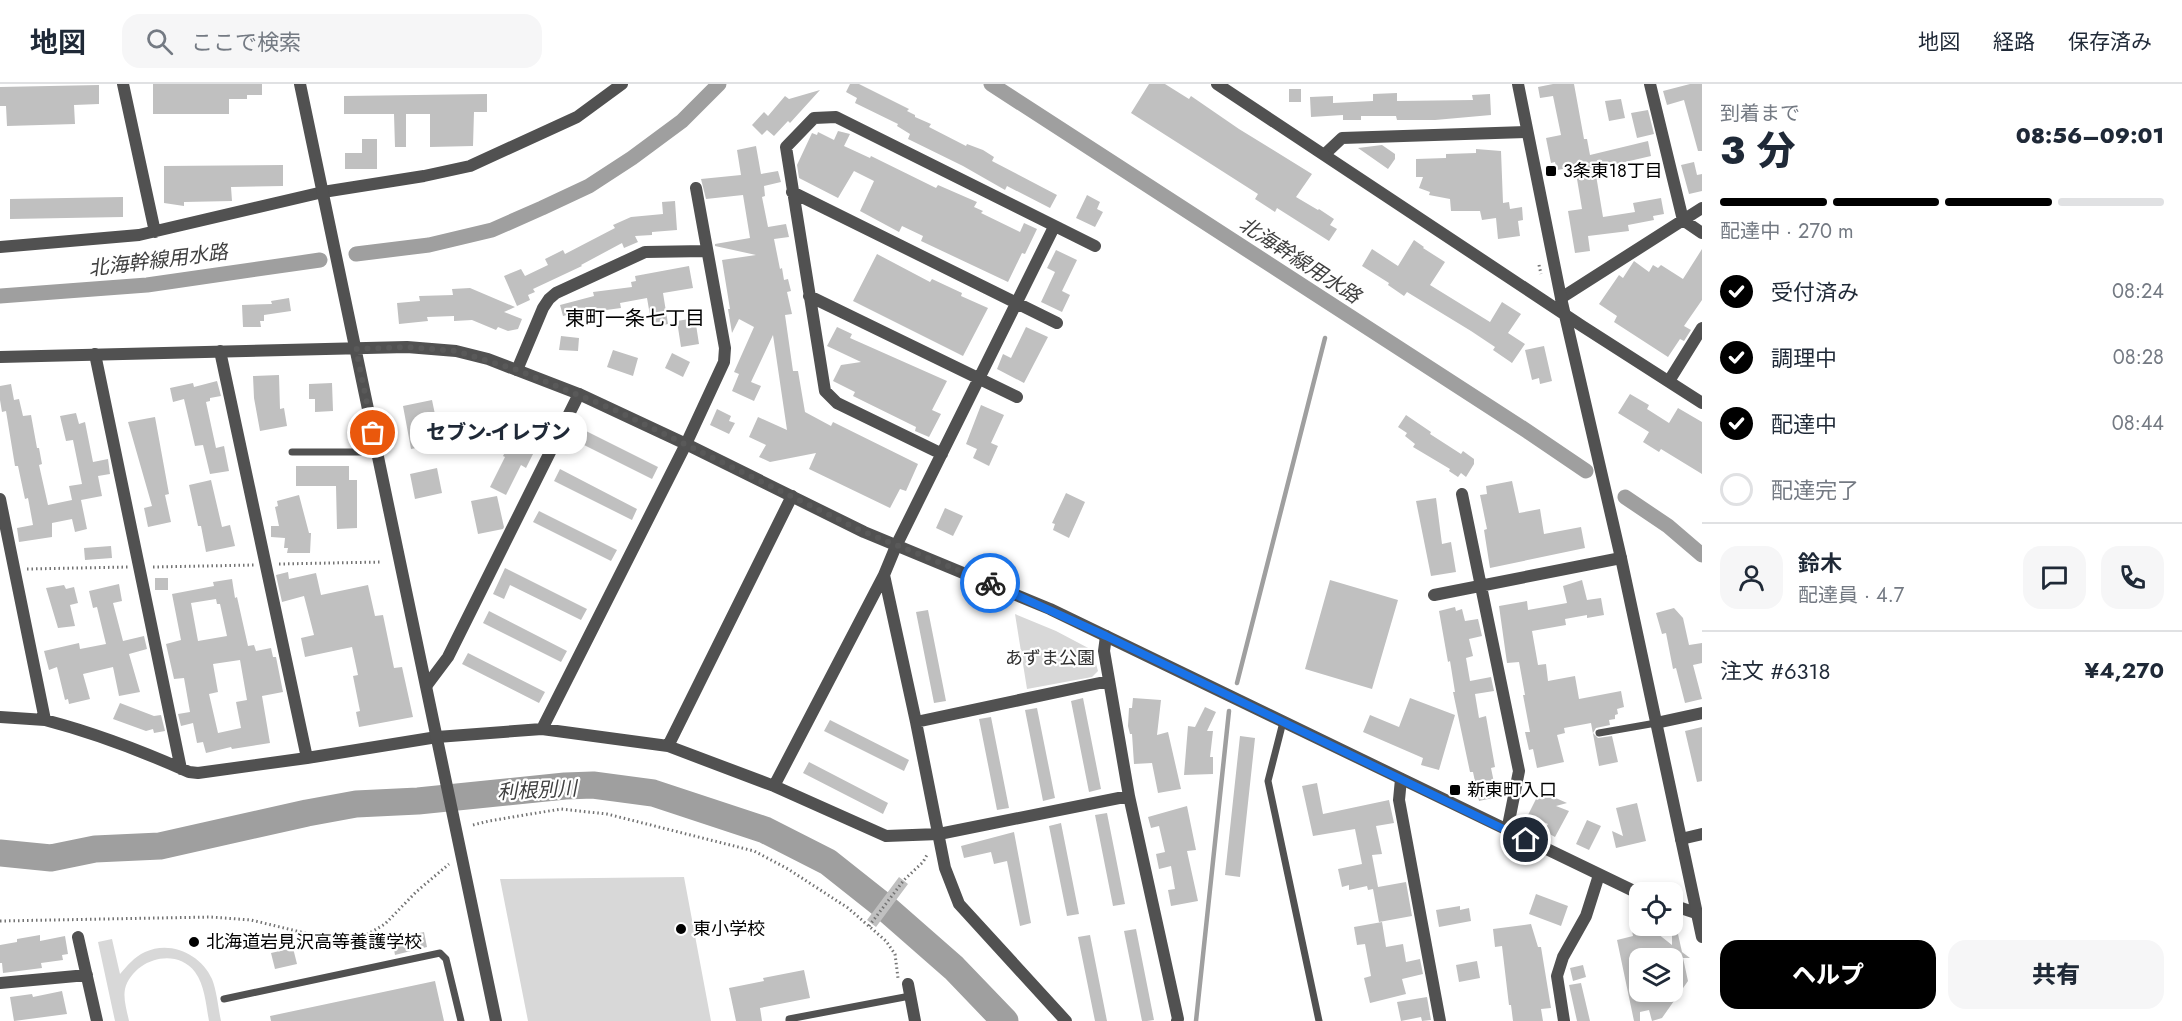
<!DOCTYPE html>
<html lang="ja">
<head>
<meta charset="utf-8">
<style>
	body { margin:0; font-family:Jost,"Noto Sans JP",sans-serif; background:#f6f6f7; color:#1f2937; height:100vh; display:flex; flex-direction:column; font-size:22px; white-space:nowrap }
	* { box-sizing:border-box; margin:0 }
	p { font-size:20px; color:#747a83 }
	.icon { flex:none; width:33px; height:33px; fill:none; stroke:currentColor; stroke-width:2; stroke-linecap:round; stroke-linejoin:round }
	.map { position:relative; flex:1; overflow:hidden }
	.drawer { display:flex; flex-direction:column; background:#fff; width:480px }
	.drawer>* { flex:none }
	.fabs { position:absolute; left:1629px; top:798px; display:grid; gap:12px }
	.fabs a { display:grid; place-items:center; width:54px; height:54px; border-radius:12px; background:#fff; box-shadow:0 3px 9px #0003; font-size:30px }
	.pin { position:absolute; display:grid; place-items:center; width:51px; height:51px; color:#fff; margin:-26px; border:3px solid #fff; border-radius:50%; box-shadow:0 2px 6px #0007 }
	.courier { position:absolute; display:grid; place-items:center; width:60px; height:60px; margin:-30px; border:4px solid #1a73e8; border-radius:50%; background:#fff; color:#222; box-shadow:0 2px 8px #0007 }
	.bubble { position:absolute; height:42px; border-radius:18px; background:#fff; box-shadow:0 3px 9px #0003; font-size:20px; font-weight:800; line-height:42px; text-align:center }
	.headline em { font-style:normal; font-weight:800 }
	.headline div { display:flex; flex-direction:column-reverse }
	.headline { display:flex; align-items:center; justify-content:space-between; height:102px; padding:0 18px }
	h1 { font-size:39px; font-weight:800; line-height:45px }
	.bar { display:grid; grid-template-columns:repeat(4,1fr); gap:9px 6px; align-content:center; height:72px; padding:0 18px }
	.bar i { height:8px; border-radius:4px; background:#e0e1e3 }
	.bar .selected { background:#000 }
	.bar p { grid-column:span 4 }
	.line { display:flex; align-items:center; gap:15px; padding:0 18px; border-top:2px solid #e0e1e3 }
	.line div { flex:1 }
	.round { display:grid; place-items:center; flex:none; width:63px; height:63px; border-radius:18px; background:#f6f6f7 }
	ol { padding:0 18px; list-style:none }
	li { display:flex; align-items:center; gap:18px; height:66px }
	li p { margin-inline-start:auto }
	li .icon { padding:6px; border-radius:50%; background:#000; color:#fff; stroke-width:4 }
	li:last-child { color:#747a83 }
	li i { width:33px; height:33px; border:3px solid #e0e1e3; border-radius:50% }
	.primary-button { display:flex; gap:12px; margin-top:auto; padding:12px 18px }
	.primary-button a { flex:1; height:69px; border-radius:18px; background:#000; color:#fff; font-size:24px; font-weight:800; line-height:69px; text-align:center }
	.primary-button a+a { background:#f6f6f7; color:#1f2937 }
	header { display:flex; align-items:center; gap:36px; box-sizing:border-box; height:84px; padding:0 30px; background:#fff; border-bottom:2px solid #e0e1e3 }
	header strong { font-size:28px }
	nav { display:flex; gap:33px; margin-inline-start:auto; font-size:21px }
	.search { width:420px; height:54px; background:#f6f6f7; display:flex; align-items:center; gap:15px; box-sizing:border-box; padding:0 21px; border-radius:18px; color:#747a83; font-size:22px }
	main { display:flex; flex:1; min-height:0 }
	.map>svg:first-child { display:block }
</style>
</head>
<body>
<header>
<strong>地図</strong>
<div class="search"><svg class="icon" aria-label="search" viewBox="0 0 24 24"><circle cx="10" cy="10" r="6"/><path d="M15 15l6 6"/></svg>ここで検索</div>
<nav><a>地図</a><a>経路</a><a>保存済み</a></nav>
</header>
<main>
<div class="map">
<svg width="1702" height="937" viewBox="0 0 1702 937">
	<rect width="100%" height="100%" fill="#fff"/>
	<!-- green -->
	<path fill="#d8d8d8" d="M1015,530L1056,547L1092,566L1098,587L1092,593L1027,605Z
		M684,793L711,937H528L500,795Z
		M112,855L120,890C127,882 134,873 145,868C170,856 201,870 212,895C217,908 218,923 221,937H209C206,921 205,902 195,888C175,862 133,876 125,905C123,915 127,927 129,937H115L98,858Z"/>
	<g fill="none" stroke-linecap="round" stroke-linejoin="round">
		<!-- stream -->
		<path stroke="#9f9f9f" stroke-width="4.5" d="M1237,599L1325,254
			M1196,937L1229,627"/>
		<!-- canal -->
		<path stroke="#9f9f9f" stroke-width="15" d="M991,0L1527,347L1586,387
			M356,170L429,161L492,146L542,124L589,102L632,74L682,37L719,0
			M0,212L147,201L320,176
			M1625,413L1668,442L1702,471"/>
		<!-- river -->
		<path stroke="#9f9f9f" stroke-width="27" d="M0,769L51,774L95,765L160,762L307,729L356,720L418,717L565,702L593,701L653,709L765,746L828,778L881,820L954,884L1005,937"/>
	</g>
	<!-- building -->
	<path fill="#c0c0c0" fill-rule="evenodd" d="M153,0H262V11H247V15H229V30H153Z
		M850,0H859L909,25L907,27L915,31V33L931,40L929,43L966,62L967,60L983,66L994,73L992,77L1057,111L1050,124L1007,102L1005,106L963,82L908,55L910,50L897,42L898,40L855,19L857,14L846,8Z
		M1149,0H1165L1189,15L1191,12L1239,45L1312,90L1296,113L1318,126L1319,125L1334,135L1330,141L1337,145L1329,157L1277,124L1275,128L1255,115L1258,110L1131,29Z
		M1553,0H1574L1584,55H1587L1590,71L1648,57L1651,72L1595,85L1603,133L1635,128L1633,119L1661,114L1664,130L1653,132L1654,136L1628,141L1629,147L1588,152L1590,167L1575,169L1568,127L1582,125L1575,83L1557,86L1555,78L1551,79L1546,54L1561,51L1553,12L1540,14L1538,3Z
		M1690,0H1702V67H1698L1684,16L1667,21L1663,7Z
		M99,1V20L74,21L75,40L7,42L6,22H0V3Z
		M1289,5H1301V18H1289Z
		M820,6L790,39L788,37L774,52L767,46L762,51L752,41L764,28L768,32L785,12L789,15Z
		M1397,9V17L1473,16L1472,11L1490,10L1491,31L1435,36H1397L1396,32H1361V36H1343V31L1311,33L1310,13L1333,12V19L1373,17V10Z
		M487,10V28H474L473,62L430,63V30H406V63H395L394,30H344V12Z
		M1621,15L1625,34L1609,37L1605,17Z
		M1648,26L1654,50L1637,54L1631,29Z
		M838,47L850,50L844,62L870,74L871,72L936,104L938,101L977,118L974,123L983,127L981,129L1020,148L1024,139L1037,145L1025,170L1022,169L1008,198L921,157L923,152L902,142L899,148L860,127L874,97L854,87L838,114L799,94L797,81L812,49L817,51L818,48L834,56Z
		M362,55H377V85H345V69H362Z
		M1382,61L1395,70V75L1388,85L1358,64Z
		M756,62L761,90L778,87L781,98L764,102L765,112L762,113L768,143L786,140L789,153L774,155L780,185L782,184L784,196L788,195L791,207L787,208L792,230L785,231L793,287H798L805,328L831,342L833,338L918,380L906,407L900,405L890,424L809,385L816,369L770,378L759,373L766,361L749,353L758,333L787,346L773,251L751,298L761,302L754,317L732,307L739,290L734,288L754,243L739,235L732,249L728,225H730L722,176L756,171L715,162V160L750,154L743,111L706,115L701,95L741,91L737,66Z
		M1476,65L1501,67L1503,119L1509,118L1510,125L1522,123L1523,136L1518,137L1520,152L1498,155L1496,134L1482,136L1480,127H1451L1450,115L1429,111L1430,108L1419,104L1423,93H1416V75L1446,74V70L1476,69Z
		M1694,78L1697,91L1702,90V107L1689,110L1681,81Z
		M283,81V102L231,103L232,117L184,118V122L164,119V82Z
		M1087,111L1100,118L1097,125L1103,128L1095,143L1076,134Z
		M123,113V133L10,135V115Z
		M675,117L677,146L652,148V151L635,152L638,158L624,164L622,159L581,181L582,182L533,205L535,208L528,211L530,216L517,222L504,192L521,185L525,192L548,181L545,175L563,166L565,170L615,144L613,141L631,133L663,130L662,118Z
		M1414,156L1424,163L1423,164L1445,178L1430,201L1490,238L1502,218L1521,230L1508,249L1525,260L1512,279L1493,266L1495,263L1471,247L1407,208L1404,212L1388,201L1389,199L1362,182L1372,165L1398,182Z
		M1702,165V216L1684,242L1691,246L1684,257L1680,255L1668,273L1614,238L1617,232L1599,220L1619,191L1623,194L1634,177L1649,188L1653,181L1658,184L1661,181L1683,195Z
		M1056,166L1077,176L1062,207L1070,211L1062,228L1041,218L1055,188L1047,184Z
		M877,170L930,198L932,195L962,209L961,212L988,224L963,272L853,217Z
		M689,182L693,204L663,209L668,240L652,243L647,214L620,219L621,224L584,229L583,227L563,232L560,221L594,212L593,208L632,203L631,198L636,197L635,192Z
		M470,204L515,223L504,228L522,235L518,245L508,247L498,243L496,246L472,236L454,237V232L427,233L428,237L399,240L397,219L420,217L419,212L453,211L452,205Z
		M289,214L291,227L264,231V237H260L261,243H243L242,221L272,220L271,217Z
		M695,234L699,260L681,263L677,237Z
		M837,243L852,250L850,254L947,297L932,326L941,330L929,353L915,347L916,343L853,312L855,308L833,297L841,281L861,278L827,262Z
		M1026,243L1048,253L1024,299L997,285L1003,270L1011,274Z
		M561,252L579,254L578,267L559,266Z
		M1544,262L1552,297L1540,300L1539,294L1532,296L1525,266Z
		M613,266L638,274L633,292L607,283Z
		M672,269L690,278L683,293L665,284Z
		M279,291L280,325L284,324L287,342L260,347L254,314L253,292Z
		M217,297L221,312L210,314V317L206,318L216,364L224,362L229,387L210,390L203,361L195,362L184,315L173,318L170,304L193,299L194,303Z
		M332,299L333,327L315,328V315H309V300Z
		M11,300L14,316L19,315L23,332L31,331L37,364H39L42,380L39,381L48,421L72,416L69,402L82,400L73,356L66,357L60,332L76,329L79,340L85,338L93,378L108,375L110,390L98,392L102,412L81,416L87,445L75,448L72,435L52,439V453L19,458L17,444L33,441L28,414L25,415L18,382H15L6,327L2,328L0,316V302Z
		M1630,310L1649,321L1647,325L1669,339L1678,324L1702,338V390L1661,365L1659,368L1643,358L1649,348L1618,329Z
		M432,316L441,359L411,365L403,322Z
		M981,321L1004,331L991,359L998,362L989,382L973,374L977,365L966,360Z
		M717,325L731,332L729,337L735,339L729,350L710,341Z
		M1406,331L1431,348L1430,350L1461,370L1463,367L1474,375V380L1466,393L1461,389L1458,393L1449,387L1450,385L1413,363L1415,360L1405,352L1407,349L1398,343Z
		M155,333L169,410L165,411L171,438L148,443L144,424L152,422L128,338Z
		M580,344L658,383L652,395L574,356Z
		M512,354L535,366L526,384L521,381L506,411L490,403L505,373L503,372Z
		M296,382H349V396H357V444L337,445L336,402H296Z
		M437,384L442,409L415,415L410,390Z
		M560,385L637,425L632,436L554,397Z
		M211,396L222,443L230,441L235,462L206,468L201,442H198L189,401Z
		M1512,397L1519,429L1540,425L1544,450L1581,443L1585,464L1490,484L1484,446L1487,445L1480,411L1487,410L1486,402Z
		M1066,409L1085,418L1069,454L1053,446L1055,440L1052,439Z
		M299,411L309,449H311L310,469H287L288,464H284L285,454L271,453V442H279L275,423L278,422L277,417Z
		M497,412L504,443L503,445L478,450L471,417Z
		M1436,414L1442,460L1451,458L1456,488L1431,492L1416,417Z
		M945,424L963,432L953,452L936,444Z
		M539,427L617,466L611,477L533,438Z
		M111,462L112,474L85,476L84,464Z
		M505,484L587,525L581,536L510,501L504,515L493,510Z
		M288,488L289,495L316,489L321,511L368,501L375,532L383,531L394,584L402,583L413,633L359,643L356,628L360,627L353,592L358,591L352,563L305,573L301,554L314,551L304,512L282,518L276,491Z
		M155,494H168V506H155Z
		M232,495L235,514L237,513L248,562L254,561L256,567L271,564L273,573H276L283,608L262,612L270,659L232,665L231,663L206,669L203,658L197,659L193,639L181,642L178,630L190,628L184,594L174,595L166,560L181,556L172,510L214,502L213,498ZM216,515L217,520H220L227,552L198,557L191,519ZM240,576L247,616L236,618L241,644L218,649L209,610L218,608L213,580Z
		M1330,496L1398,516L1372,605L1305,585Z
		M1582,496L1587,516L1601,514L1604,531L1587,534V531L1565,535L1566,541L1532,547L1538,581L1546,580L1548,597L1575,592L1579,615L1621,607L1624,623L1617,625L1618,630L1615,631V635L1609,636L1610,641L1596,644L1593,649L1598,654L1612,652L1618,678L1599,682L1591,639L1564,644L1565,649L1557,651L1564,678L1537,684L1533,665L1529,666L1525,648H1530L1523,611H1525L1519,578L1507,579L1499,522L1527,517L1528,526L1567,519L1563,502Z
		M119,500L122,517L113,519L123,557L144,552L147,565L129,570L140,608L119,612L113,583L83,590L90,615L69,620L68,615L65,616L57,583L49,586L44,567L79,559L80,565L106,560L97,523L93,524L89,507Z
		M64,501L66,505L74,503L78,519L70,521L75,542L58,544L46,504Z
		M1455,523L1456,527L1462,525L1465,537L1478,535L1482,552L1469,555L1473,572L1466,574L1470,597L1491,593L1494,607L1475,610L1479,634L1486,632L1495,683L1491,684L1497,713L1479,717L1473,688H1470L1453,608H1455L1450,577L1448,578L1439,527Z
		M1674,524L1683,534L1689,561L1702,559V579L1693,581L1702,615L1685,619L1676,584L1673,585L1666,549L1662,550L1656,529Z
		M928,526L946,617L934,619L916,528Z
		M489,527L567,567L561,578L483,539Z
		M468,569L545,608L539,619L462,580Z
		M1083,614L1101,705L1089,708L1071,617Z
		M1133,614L1161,616L1157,651L1168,648L1181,705L1158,709L1152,679L1134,680L1132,650H1130L1128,642L1129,624H1132Z
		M1410,614L1455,631L1439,686L1421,681L1423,674L1363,648L1370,631L1399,643Z
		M120,619L154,632L161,631L165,647L154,649L153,645L146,647L113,635Z
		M1205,623L1216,628L1207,647H1213L1210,673H1213V690L1184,691L1188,642L1195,643Z
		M1037,624L1055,714L1043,717L1025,626Z
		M991,633L1009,724L997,726L979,635Z
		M830,636L909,676L904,687L824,647Z
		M1702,643V697L1697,698L1685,647Z
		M1240,652L1255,654L1240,793L1225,791Z
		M809,678L888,719L883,730L803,689Z
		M1317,699L1323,730L1389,716L1394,739L1376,742L1382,770L1372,771L1378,803L1406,798L1412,832L1379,838L1373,805L1368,806L1367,802L1349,806V801L1342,803L1338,785L1362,780L1355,745L1313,752L1302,702Z
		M1540,707L1567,719L1556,722L1569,727L1555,753L1544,747L1548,740L1528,731Z
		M1637,719L1646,757L1616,764L1612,747L1623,752L1616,724Z
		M1187,722L1196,766L1187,767L1198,817L1171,822L1168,806L1175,805L1171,782L1159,785L1156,770L1165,768L1159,742L1151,744L1148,733Z
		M1107,729L1125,820L1113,822L1095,731Z
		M1587,736L1601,742L1589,766L1576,760Z
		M1061,739L1079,830L1067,832L1049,742Z
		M1014,748L1031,839L1020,842L1007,777L994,780L991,768L964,774L961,762Z
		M899,793L908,800L876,843L867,836Z
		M1536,810L1568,822L1561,842L1529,830Z
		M1460,822V826L1469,824L1471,837L1439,843L1436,826Z
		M1382,838L1386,863L1403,860L1406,878L1420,875L1423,890L1402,895L1406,910L1370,919L1364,894L1371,892L1365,860L1357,861L1354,843Z
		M1531,840L1538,863H1541L1551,924L1541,925L1543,937H1513L1511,921H1509L1508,913L1502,862L1495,863L1493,845Z
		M1631,842H1648L1672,861V851L1678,850L1682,868L1690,874H1683L1688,897L1662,934L1652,937L1649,926L1640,928V937H1634L1617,856L1633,852ZM1640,874H1672V908H1640Z
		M1136,845L1154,936L1147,937H1142L1124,847Z
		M424,848L427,863L395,871L392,855Z
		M40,851V857L65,852L68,870L62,871L63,876L41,879L42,884L3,889L2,879H0V861L17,858V855Z
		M1090,851L1107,937H1095L1078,853Z
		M293,864L297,880L275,885L271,869Z
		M1477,877L1480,894L1459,898L1456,881Z
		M1583,881L1586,893L1573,897L1570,884Z
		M804,886L810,914L760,924L762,937H736L729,904L764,897L763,894Z
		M435,897L444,937H271L270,932Z
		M1581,899L1590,937H1577L1569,901Z
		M62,907L67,930L14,937L10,913L32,910L33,913Z
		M1427,913L1431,936L1422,937L1421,933L1401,937L1397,918Z"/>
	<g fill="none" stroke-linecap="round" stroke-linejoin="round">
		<!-- path -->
		<path stroke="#737373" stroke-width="3" stroke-dasharray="1.5 3" stroke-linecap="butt" d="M1539,181L1541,190
			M279,480L382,478
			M153,483L254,481
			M27,485L128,483
			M473,741L489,737L561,725L607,730L754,767L788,785L848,824L886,857L895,870L898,894
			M0,837L211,833L251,836L309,850L341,854L368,850L385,840L416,808L449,780
			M869,842L904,796L923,778L928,769"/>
		<!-- service -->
		<path stroke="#515151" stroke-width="7" d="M292,368H377
			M1283,638L1268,697L1319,937
			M1599,649L1656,639
			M224,915L440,869L446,875L461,937
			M789,937V935L910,912"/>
		<!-- minor -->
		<path stroke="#515151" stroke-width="12" d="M123,0L155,148
			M1650,0L1683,136L1702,149
			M1325,70L1342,54L1527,48
			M792,108L1057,239
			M0,163L139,151L323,108L424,92L470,82L577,33L622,0
			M809,212L1017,313
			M1561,214L1702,124
			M220,267L307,674
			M95,270L181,685
			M517,286L543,224L549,215L556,209L645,168L706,167
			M1669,297L1702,244
			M942,370L837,319L825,307L786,63L814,34L836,33L1095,162
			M1462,410L1519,687L1507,747
			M0,415L45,636L0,633
			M884,491L916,638L945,784L959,820L1066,937
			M1434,511L1621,474
			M1106,552L1104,567L1129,712L1178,935L1177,937
			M427,601L448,573L579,310
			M45,636C95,649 142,667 189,688L198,689L307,674L437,653L542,645L668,662L774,702L886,752L939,750L1129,712
			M916,638L1109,597
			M1656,639L1702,629
			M542,645L686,360L724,278L725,264L696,104
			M668,662L792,412
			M1401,695L1399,716L1440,937
			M774,702L884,491L896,462L1054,143
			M1681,755L1702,750
			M78,853L97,937
			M0,899L87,891
			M908,900L915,937
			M1564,937L1557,892L1563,873L1586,832L1599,791"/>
		<!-- tertiary -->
		<path stroke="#515151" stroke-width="12" d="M300,0L496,937
			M1217,0L1582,242L1702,319
			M1518,0L1561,214L1621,474L1702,853
			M0,273L407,263L456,267L488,275L579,310L686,360L864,448L1050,525L1640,810
			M1672,821L1696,829"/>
	</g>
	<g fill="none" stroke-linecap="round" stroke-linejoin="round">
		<!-- done -->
		<path stroke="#595959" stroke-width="6" stroke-dasharray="0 10.8" d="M373,349L356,265L407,263L456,267L517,286L615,326L864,448L990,499"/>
		<!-- route -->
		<path stroke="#1a73e8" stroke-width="8" d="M990,499L1106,552L1526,756"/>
	</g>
	<!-- markers -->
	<g fill="#000" stroke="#fff" stroke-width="2">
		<rect x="1545" y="81" width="12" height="12" rx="3"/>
		<rect x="1449" y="700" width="12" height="12" rx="3"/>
		<circle cx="681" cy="845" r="6"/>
		<circle cx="194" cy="858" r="6"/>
	</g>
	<g text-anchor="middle" stroke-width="4.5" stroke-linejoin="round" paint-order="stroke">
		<!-- poi labels -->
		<g font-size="18" fill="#000" stroke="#fff" text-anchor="start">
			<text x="1563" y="93">3条東18丁目</text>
			<text x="1467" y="712">新東町入口</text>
			<text x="693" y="851">東小学校</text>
			<text x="206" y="864">北海道岩見沢高等養護学校</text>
		</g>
		<!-- park labels -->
		<g font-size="18" fill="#2f2f2f" stroke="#fff">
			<text x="1050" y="580">あずま公園</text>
		</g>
		<!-- water labels -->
		<g font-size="20" font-style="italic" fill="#404040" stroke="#fff">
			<text transform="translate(158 176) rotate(-7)" y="7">北海幹線用水路</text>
			<text transform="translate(1300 176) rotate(33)" y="7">北海幹線用水路</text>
			<text transform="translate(537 706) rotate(-3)" y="7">利根別川</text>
		</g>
		<!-- neighbourhood labels -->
		<g font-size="20" fill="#000" stroke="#fff">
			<text x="635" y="241">東町一条七丁目</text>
		</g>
	</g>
</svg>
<div class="fabs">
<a><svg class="icon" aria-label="locate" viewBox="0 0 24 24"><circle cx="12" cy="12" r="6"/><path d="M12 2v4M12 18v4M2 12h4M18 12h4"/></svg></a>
<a><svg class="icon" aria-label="layers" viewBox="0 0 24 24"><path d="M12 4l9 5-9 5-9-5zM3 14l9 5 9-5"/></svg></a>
</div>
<div class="pin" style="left:373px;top:349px;background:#ea580c"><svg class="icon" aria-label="bag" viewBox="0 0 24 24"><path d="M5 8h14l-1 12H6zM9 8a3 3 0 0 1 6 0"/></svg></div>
<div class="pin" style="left:1526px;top:756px;background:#1f2937"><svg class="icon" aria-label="home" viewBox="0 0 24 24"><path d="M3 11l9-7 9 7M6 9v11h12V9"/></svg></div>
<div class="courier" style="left:990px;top:499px"><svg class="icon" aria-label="bike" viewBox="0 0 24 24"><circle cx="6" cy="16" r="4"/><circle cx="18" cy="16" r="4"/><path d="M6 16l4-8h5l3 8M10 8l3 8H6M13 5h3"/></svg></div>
<div class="bubble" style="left:410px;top:328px;width:177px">セブン-イレブン</div>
</div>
<section class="drawer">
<div class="headline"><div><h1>3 分</h1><p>到着まで</p></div><em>08:56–09:01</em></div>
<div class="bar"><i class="selected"></i><i class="selected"></i><i class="selected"></i><i></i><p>配達中 · 270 m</p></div>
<ol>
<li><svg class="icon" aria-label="check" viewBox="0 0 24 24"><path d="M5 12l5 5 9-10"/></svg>受付済み<p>08:24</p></li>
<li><svg class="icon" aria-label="check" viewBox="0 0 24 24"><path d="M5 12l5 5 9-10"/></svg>調理中<p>08:28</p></li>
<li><svg class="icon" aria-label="check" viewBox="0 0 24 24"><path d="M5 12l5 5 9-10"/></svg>配達中<p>08:44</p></li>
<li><i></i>配達完了</li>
</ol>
<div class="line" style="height:108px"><a class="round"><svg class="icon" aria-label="person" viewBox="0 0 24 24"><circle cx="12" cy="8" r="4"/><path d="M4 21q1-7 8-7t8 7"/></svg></a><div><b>鈴木</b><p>配達員 · 4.7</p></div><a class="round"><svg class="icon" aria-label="chat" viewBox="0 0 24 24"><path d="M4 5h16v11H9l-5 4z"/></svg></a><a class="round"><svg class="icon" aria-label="phone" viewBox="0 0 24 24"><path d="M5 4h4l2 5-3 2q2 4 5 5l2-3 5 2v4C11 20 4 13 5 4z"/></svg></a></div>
<div class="line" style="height:78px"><div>注文 #6318</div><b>¥4,270</b></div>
<div class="primary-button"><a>ヘルプ</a><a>共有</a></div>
</section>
</main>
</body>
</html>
